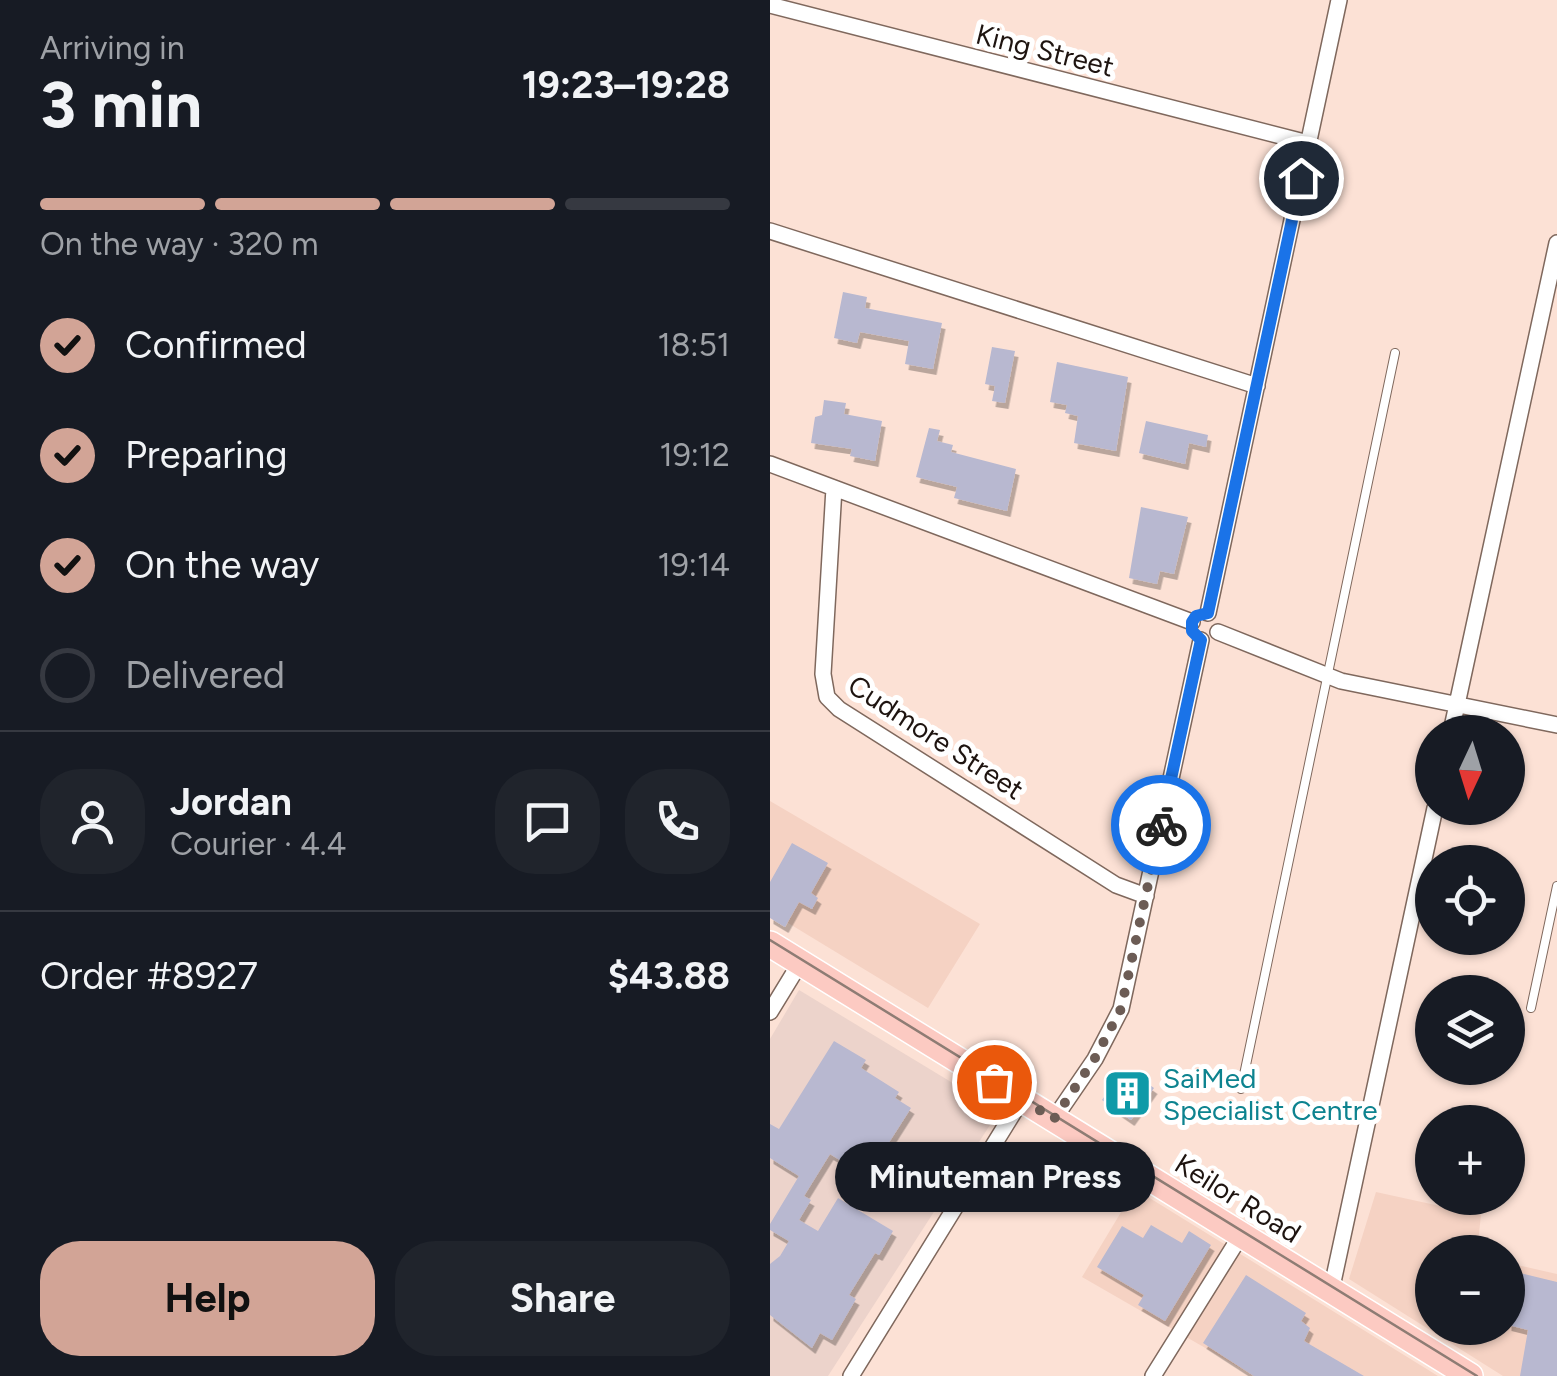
<!DOCTYPE html>
<html lang="en">
<head>
<meta charset="utf-8">
<style>
	body { margin:0; font-family:Figtree,sans-serif; background:#20242c; color:#f1f3f6; height:100vh; display:flex; flex-direction:column; font-size:38px; white-space:nowrap }
	* { box-sizing:border-box; margin:0 }
	p { font-size:32px; color:#9ea1a6 }
	.icon { flex:none; width:55px; height:55px; fill:none; stroke:currentColor; stroke-width:2; stroke-linecap:round; stroke-linejoin:round }
	.map { position:relative; flex:1; overflow:hidden }
	.side { display:flex; flex-direction:column; background:#171b24; width:770px }
	.side>* { flex:none }
	.needle { width:65px; rotate:184deg }
	.fabs { position:absolute; left:645px; top:715px; display:grid; gap:20px }
	.fabs a { display:grid; place-items:center; width:110px; height:110px; border-radius:50%; background:#171b24; box-shadow:0 2px 8px #0004; font-size:50px }
	.pin { position:absolute; display:grid; place-items:center; width:85px; height:85px; color:#fff; margin:-42px; border:5px solid #fff; border-radius:50%; box-shadow:0 2px 10px #0007 }
	.courier { position:absolute; display:grid; place-items:center; width:100px; height:100px; margin:-50px; border:8px solid #1a73e8; border-radius:50%; background:#fff; color:#222; box-shadow:0 2px 12px #0007 }
	.bubble { position:absolute; height:70px; border-radius:35px; background:#171b24; box-shadow:0 2px 8px #0004; font-size:32px; font-weight:700; line-height:70px; text-align:center }
	.summary em { font-style:normal; font-weight:700 }
	.summary div { display:flex; flex-direction:column-reverse }
	.summary { display:flex; align-items:center; justify-content:space-between; height:170px; padding:0 40px }
	h1 { font-size:65px; font-weight:700; line-height:75px }
	.bar { display:grid; grid-template-columns:repeat(4,1fr); gap:15px 10px; align-content:center; height:120px; padding:0 40px }
	.bar i { height:12px; border-radius:8px; background:#363941 }
	.bar .current { background:#d2a496 }
	.bar p { grid-column:span 4 }
	.line { display:flex; align-items:center; gap:25px; padding:0 40px; border-top:2px solid #363941 }
	.line div { flex:1 }
	.round { display:grid; place-items:center; flex:none; width:105px; height:105px; border-radius:40px; background:#20242c }
	ol { padding:0 40px; list-style:none }
	li { display:flex; align-items:center; gap:30px; height:110px }
	li p { margin-inline-start:auto }
	li .icon { padding:10px; border-radius:50%; background:#d2a496; color:#111; stroke-width:4 }
	li:last-child { color:#9ea1a6 }
	li i { width:55px; height:55px; border:5px solid #363941; border-radius:50% }
	.button { display:flex; gap:20px; margin-top:auto; padding:20px 40px }
	.button a { flex:1; height:115px; border-radius:40px; background:#d2a496; color:#111; font-size:40px; font-weight:700; line-height:115px; text-align:center }
	.button a+a { background:#20242c; color:#f1f3f6 }
	main { display:flex; flex:1; min-height:0 }
	.map>svg:first-child { display:block }
</style>
</head>
<body>
<main>
<section class="side">
<div class="summary"><div><h1>3 min</h1><p>Arriving in</p></div><em>19:23–19:28</em></div>
<div class="bar"><i class="current"></i><i class="current"></i><i class="current"></i><i></i><p>On the way · 320 m</p></div>
<ol>
<li><svg class="icon" aria-label="check" viewBox="0 0 24 24"><path d="M5 12l5 5 9-10"/></svg>Confirmed<p>18:51</p></li>
<li><svg class="icon" aria-label="check" viewBox="0 0 24 24"><path d="M5 12l5 5 9-10"/></svg>Preparing<p>19:12</p></li>
<li><svg class="icon" aria-label="check" viewBox="0 0 24 24"><path d="M5 12l5 5 9-10"/></svg>On the way<p>19:14</p></li>
<li><i></i>Delivered</li>
</ol>
<div class="line" style="height:180px"><a class="round"><svg class="icon" aria-label="person" viewBox="0 0 24 24"><circle cx="12" cy="8" r="4"/><path d="M4 21q1-7 8-7t8 7"/></svg></a><div><b>Jordan</b><p>Courier · 4.4</p></div><a class="round"><svg class="icon" aria-label="chat" viewBox="0 0 24 24"><path d="M4 5h16v11H9l-5 4z"/></svg></a><a class="round"><svg class="icon" aria-label="phone" viewBox="0 0 24 24"><path d="M5 4h4l2 5-3 2q2 4 5 5l2-3 5 2v4C11 20 4 13 5 4z"/></svg></a></div>
<div class="line" style="height:130px"><div>Order #8927</div><b>$43.88</b></div>
<div class="button"><a>Help</a><a>Share</a></div>
</section>
<div class="map">
<svg width="787" height="1376" viewBox="0 0 787 1376">
	<defs>
		<filter id="shadow"><feDropShadow dx="3.5" dy="6" stdDeviation="0" flood-color="#0004"/></filter>
	</defs>
	<rect width="100%" height="100%" fill="#fce1d5"/>
	<!-- built -->
	<path fill="#f5d2c3" d="M0,801L210,924L158,1008L0,912Z
		M365,1189L668,1376H484L312,1277Z
		M606,1192L711,1215L707,1252H662V1328H738V1263L787,1274V1376H733L579,1279Z"/>
	<!-- education -->
	<path fill="#ecd3cb" d="M29,990L229,1111L58,1376H0V1039Z"/>
	<!-- building -->
	<path fill="#b8b8d0" filter="url(#shadow)" d="M73,292L97,297L95,308L172,323L163,369L135,364L139,341L90,332L87,343L64,338Z
		M222,347L245,351L235,403L222,401L225,386L215,384Z
		M287,362L358,377L346,451L304,443L308,416L295,413L297,405L280,402Z
		M54,400L76,403L74,414L112,421L105,461L80,456L82,449L41,443L45,417L52,415Z
		M376,421L438,435L436,447L419,443L415,464L369,453Z
		M159,428L170,430L167,441L183,445L181,452L246,469L237,511L184,498L187,487L146,477Z
		M371,507L418,517L404,574L390,571L387,584L359,578Z
		M22,843L58,863L41,893L48,898L42,909L29,902L15,927L0,918V882Z
		M64,1041L96,1060L91,1068L129,1092L125,1098L141,1108L97,1177L60,1154L34,1196L41,1200L29,1220L48,1231L68,1198L123,1231L109,1255L105,1253L79,1295L86,1299L62,1340L50,1333L42,1348L0,1315V1264L10,1256L19,1241L0,1230V1224L29,1176L0,1158V1124L9,1129Z
		M347,1078L363,1088L370,1078L384,1088L361,1120L332,1100Z
		M381,1225L412,1243L419,1231L441,1245L395,1321L368,1305L374,1295L327,1267L352,1226L373,1238Z
		M738,1270L787,1282V1376H750L758,1330L738,1325Z
		M476,1275L536,1313L531,1321L540,1328L534,1341L594,1376H484L433,1343Z"/>
	<g fill="none" stroke-linecap="round" stroke-linejoin="round">
		<defs>
			<path id="lane" d="M761,1008L787,886
				M471,1089L625,353"/>
			<path id="street" d="M0,5L538,143
				M0,231L487,386
				M0,464L422,622
				M64,488L53,674L57,697L69,709L346,885L376,896
				M438,613L569,0
				M448,632L571,681L787,725
				M681,732L787,243
				M0,1012L30,963
				M284,1119L325,1059L351,1009L431,640
				M559,1289L563,1282L665,808
				M81,1376L252,1099
				M383,1376L471,1235"/>
			<path id="primary" d="M0,944L700,1376"/>
		</defs>
		<!-- lane casing -->
		<use href="#lane" stroke="#7f685d" stroke-width="10"/>
		<!-- street casing -->
		<use href="#street" stroke="#7f685d" stroke-width="18"/>
		<!-- primary casing -->
		<use href="#primary" stroke="#fff" stroke-width="28"/>
		<!-- lane -->
		<use href="#lane" stroke="#fff" stroke-width="8"/>
		<!-- street -->
		<use href="#street" stroke="#fff" stroke-width="15"/>
		<!-- primary -->
		<use href="#primary" stroke="#fccac2" stroke-width="25"/>
		<!-- tram -->
		<path stroke="#8e7c74" stroke-width="2.5" d="M0,940L707,1376"/>
	</g>
	<g fill="none" stroke-linecap="round" stroke-linejoin="round">
		<!-- done -->
		<path stroke="#6c5c55" stroke-width="10" stroke-dasharray="0 18" d="M224,1082L284,1119L325,1058L351,1009L391,825"/>
		<!-- route -->
		<path stroke="#1a73e8" stroke-width="12" d="M391,825L431,640L422,631V622L426,616L438,613L531,178"/>
	</g>
	<!-- icons -->
	<defs>
		<symbol id="building-square" viewBox="-11 -11 22 22"><rect x="-9" y="-9" width="18" height="18" rx="4" fill="#0f9aa8" stroke="#fff"/><path d="M-4-6H4V6H1V3H-1V6H-4ZM-2.5-4.3h1.7v1.8h-1.7ZM.8-4.3h1.7v1.8H.8ZM-2.5-1h1.7V.8h-1.7ZM.8-1h1.7V.8H.8Z" fill="#fff"/></symbol>
	</defs>
	<g fill-rule="evenodd">
		<use href="#building-square" x="330" y="1066" width="55" height="55"/>
	</g>
	<g text-anchor="middle" stroke-width="10" stroke-linejoin="round" paint-order="stroke">
		<!-- street labels -->
		<g font-size="28" fill="#1e1410" stroke="#fff">
			<text transform="translate(275 50) rotate(14)" y="10">King Street</text>
			<text transform="translate(166 737) rotate(33)" y="10">Cudmore Street</text>
			<text transform="translate(468 1198) rotate(32)" y="10">Keilor Road</text>
		</g>
		<!-- culture labels -->
		<g font-size="28" fill="#0d838f" stroke="#fff" text-anchor="start">
			<text x="393" y="1088">SaiMed<tspan x="393" dy="32">Specialist Centre</tspan></text>
		</g>
	</g>
</svg>
<div class="fabs">
<a><svg class="needle" viewBox="-14 -14 28 28"><path d="M0-13l5 13h-10z" fill="#e53935"/><path d="M0 13l5-13h-10z" fill="#9ea1a6"/></svg></a>
<a><svg class="icon" aria-label="locate" viewBox="0 0 24 24"><circle cx="12" cy="12" r="6"/><path d="M12 2v4M12 18v4M2 12h4M18 12h4"/></svg></a>
<a><svg class="icon" aria-label="layers" viewBox="0 0 24 24"><path d="M12 4l9 5-9 5-9-5zM3 14l9 5 9-5"/></svg></a>
<a>+</a>
<a>−</a>
</div>
<div class="pin" style="left:224px;top:1082px;background:#ea580c"><svg class="icon" aria-label="bag" viewBox="0 0 24 24"><path d="M5 8h14l-1 12H6zM9 8a3 3 0 0 1 6 0"/></svg></div>
<div class="pin" style="left:531px;top:178px;background:#1f2937"><svg class="icon" aria-label="home" viewBox="0 0 24 24"><path d="M3 11l9-7 9 7M6 9v11h12V9"/></svg></div>
<div class="courier" style="left:391px;top:825px"><svg class="icon" aria-label="bike" viewBox="0 0 24 24"><circle cx="6" cy="16" r="4"/><circle cx="18" cy="16" r="4"/><path d="M6 16l4-8h5l3 8M10 8l3 8H6M13 5h3"/></svg></div>
<div class="bubble" style="left:65px;top:1142px;width:320px">Minuteman Press</div>
</div>
</main>
</body>
</html>
